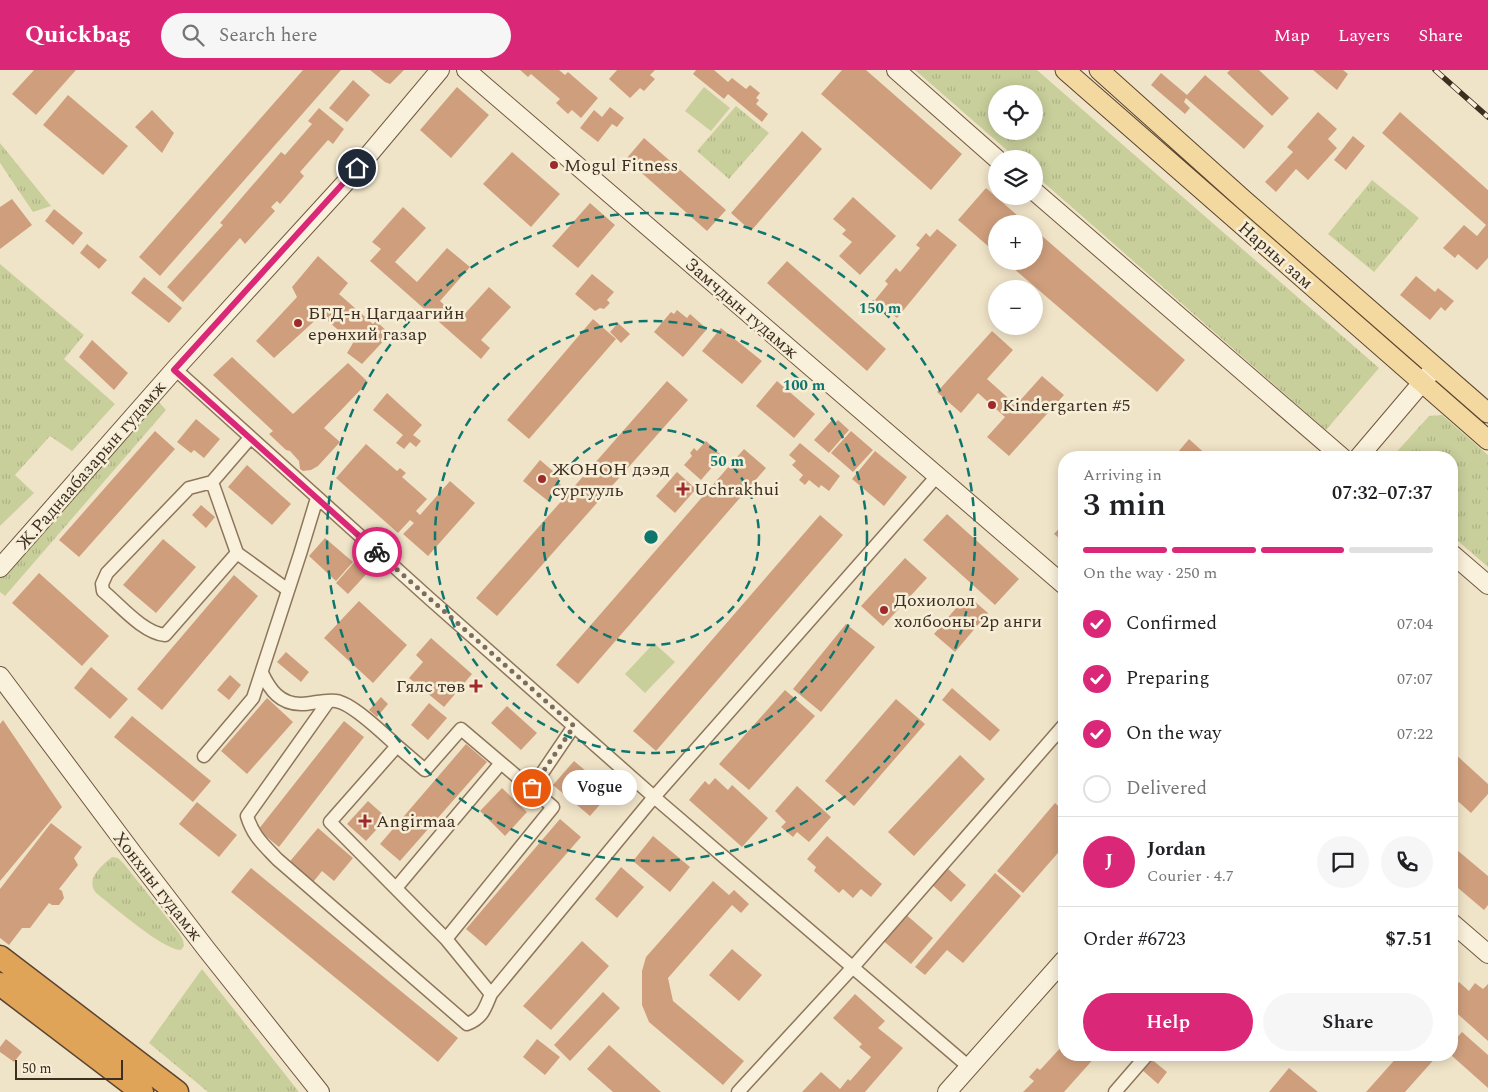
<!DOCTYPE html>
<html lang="en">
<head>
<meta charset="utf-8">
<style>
	body { margin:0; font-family:Spectral,serif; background:#f6f6f6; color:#202124; height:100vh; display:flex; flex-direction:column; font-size:19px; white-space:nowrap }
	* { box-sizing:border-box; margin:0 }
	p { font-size:16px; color:#757577 }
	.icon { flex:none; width:28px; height:28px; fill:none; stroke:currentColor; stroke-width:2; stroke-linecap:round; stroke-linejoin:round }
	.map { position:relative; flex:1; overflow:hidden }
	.side { position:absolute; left:1058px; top:381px; width:400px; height:610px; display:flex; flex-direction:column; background:#fff; border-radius:20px; box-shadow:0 2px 12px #0003 }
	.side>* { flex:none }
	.fabs { position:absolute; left:988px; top:15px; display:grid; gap:10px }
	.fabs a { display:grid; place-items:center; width:55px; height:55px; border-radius:50%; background:#fff; box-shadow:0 2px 12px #0003; font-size:25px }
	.scale { position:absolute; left:15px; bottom:12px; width:108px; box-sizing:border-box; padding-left:5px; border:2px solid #3d2e20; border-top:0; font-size:14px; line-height:18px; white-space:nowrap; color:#3d2e20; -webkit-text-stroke:4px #f7eed8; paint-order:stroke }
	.pin { position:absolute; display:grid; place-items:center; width:42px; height:42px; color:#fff; margin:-21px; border:2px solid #fff; border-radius:50%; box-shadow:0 1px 5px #0007 }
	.courier { position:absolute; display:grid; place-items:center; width:50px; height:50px; margin:-25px; border:4px solid #db2777; border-radius:50%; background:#fff; color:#222; box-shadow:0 1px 6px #0007 }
	.bubble { position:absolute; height:35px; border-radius:18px; background:#fff; box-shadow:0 2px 12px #0003; font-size:16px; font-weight:600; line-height:35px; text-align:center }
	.head em { font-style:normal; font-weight:600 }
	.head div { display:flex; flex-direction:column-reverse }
	.head { display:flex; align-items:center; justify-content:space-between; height:85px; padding:0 25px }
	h1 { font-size:32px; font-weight:600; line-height:38px }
	.bar { display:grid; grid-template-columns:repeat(4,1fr); gap:8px 5px; align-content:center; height:60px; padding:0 25px }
	.bar i { height:6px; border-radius:4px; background:#e0e0e0 }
	.bar .current { background:#db2777 }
	.bar p { grid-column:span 4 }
	.line { display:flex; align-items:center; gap:12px; padding:0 25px; border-top:1px solid #e0e0e0 }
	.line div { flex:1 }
	.round { display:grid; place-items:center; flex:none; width:52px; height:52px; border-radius:26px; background:#f6f6f6 }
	ol { padding:0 25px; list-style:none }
	li { display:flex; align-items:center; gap:15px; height:55px }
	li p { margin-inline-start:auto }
	li .icon { padding:5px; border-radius:50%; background:#db2777; color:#fff; stroke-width:4 }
	li:last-child { color:#757577 }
	li i { width:28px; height:28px; border:2px solid #e0e0e0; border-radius:50% }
	.button { display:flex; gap:10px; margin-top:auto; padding:10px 25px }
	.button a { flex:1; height:58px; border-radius:30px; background:#db2777; color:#fff; font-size:20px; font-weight:600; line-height:58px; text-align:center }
	.button a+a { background:#f6f6f6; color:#202124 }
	header { display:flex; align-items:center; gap:30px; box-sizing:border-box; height:70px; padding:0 25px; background:#db2777; color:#fff }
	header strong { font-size:24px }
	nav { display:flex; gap:28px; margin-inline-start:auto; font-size:18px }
	.search { width:350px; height:45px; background:#f6f6f6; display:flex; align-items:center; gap:12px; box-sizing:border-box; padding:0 18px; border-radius:28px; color:#757577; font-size:19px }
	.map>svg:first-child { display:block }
</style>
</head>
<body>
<header>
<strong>Quickbag</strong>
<div class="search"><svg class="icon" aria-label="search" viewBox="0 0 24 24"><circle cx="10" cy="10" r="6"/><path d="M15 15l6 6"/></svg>Search here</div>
<nav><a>Map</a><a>Layers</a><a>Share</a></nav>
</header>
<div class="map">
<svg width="1488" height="1022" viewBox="0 0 1488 1022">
	<defs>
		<pattern id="grass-tufts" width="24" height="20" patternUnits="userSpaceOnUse" patternTransform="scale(1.25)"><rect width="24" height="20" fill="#c9cf9b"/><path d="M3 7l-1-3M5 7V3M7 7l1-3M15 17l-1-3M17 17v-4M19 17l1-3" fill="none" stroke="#aeb285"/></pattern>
	</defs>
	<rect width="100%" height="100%" fill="#f0e4c8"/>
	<!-- grass -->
	<path fill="url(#grass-tufts)" fill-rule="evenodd" d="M915,0H1037L1379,298L1326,360L1034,104V89H1017ZM996,24H1034V61H996Z
		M736,36L769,63L729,109L697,81Z
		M0,73L51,136L33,142L0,93Z
		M1372,110L1419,148L1374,202L1328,164Z
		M0,194L84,265L64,289L115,334L72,381L50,366L15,405L34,423L0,456Z
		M156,329L166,340L5,526L0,522V504Z
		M1442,345L1488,385V497L1451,465V388L1392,387L1429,346Z
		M112,787L118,788L124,794L179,863L183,870L184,876L181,880C163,880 113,836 96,823C85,809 101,796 112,787Z
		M202,899L299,1022H208L149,973Z"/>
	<!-- garden -->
	<path fill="#c9cf9b" d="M704,17L730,38L711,61L685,41Z
		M654,573L675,592L645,623L625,604Z"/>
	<!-- building -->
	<path fill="#cf9f7d" d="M34,0H76L36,45L12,24Z
		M303,0H341L160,206L139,187Z
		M370,0H404L390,14L385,12Z
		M520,0H559L565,5L568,2L598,28L581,48L572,40L568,44L556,33L560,29L531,4L528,7Z
		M617,0H655L650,5L655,9L644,21L640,18L630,28L609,9Z
		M696,0H714L728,12L732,8L746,19L750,15L760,23L756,28L759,30L756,34L768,44L762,52L728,24L724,29L693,4Z
		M842,0H866L962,84L931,120L821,24Z
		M1230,0H1259L1289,28L1272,46L1227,3Z
		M1313,0H1343L1348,4L1337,20Z
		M1161,3L1187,25L1205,5L1264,56L1244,79L1186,28L1184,32L1190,38L1185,44L1151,15Z
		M353,10L370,25L347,52L329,38Z
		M457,17L489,45L451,88L420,60Z
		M68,25L128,76L103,105L43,55Z
		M610,37L624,48L617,57L612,54L598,72L580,58L594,40L602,47Z
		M319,38L344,59L333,74L328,70L300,102L304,106L280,134L277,131L271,137L275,141L245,174L240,168L183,232L167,217L223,155L220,153L281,82L285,85L312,54L308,51Z
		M152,40L174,63L162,83L135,57Z
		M1318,42L1337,59L1328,69L1337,78L1308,110L1296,99L1276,122L1265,112L1293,82L1287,77Z
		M1400,42L1488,120V188L1477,200L1458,184L1455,188L1443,178L1464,155L1477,166L1486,155L1382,63Z
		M802,61L822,79L751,161L731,143Z
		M1353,66L1365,76L1346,100L1334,90Z
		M644,68L726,140L707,161L626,89Z
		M512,82L560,124L531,157L483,114Z
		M986,118L1027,154H996V183L958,150Z
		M853,127L896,166L860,205L839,186L852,172L842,164L846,160L833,149Z
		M12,129L32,155L0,179V137Z
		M590,133L615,155L578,198L552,176Z
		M403,137L426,158L395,192L417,212L447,178L470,197L440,231L460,249L489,217L511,237L481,270L490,278L481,289L370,191L381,179L372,172Z
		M54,139L83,163L73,175L45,151Z
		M937,159L957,175L897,248L875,230L888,214L885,211L896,198L900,202L920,178L916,175L926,163L930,167Z
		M1034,159L1185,290L1157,322L1005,191H1034Z
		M87,174L107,190L99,199L80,183Z
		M318,186L348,213L339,224L373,254L376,251L390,264L362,294L347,283L353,273L321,245L274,288L256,271L297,227L292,217Z
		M787,191L886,279L867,301L767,213Z
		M592,204L614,222L607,230L610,233L604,239L600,238L595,241L575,224Z
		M1416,206L1435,222L1438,218L1454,231L1445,241L1441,237L1430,250L1400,225Z
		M144,207L182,238L169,253L131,223Z
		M677,240L687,248L690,244L707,259L683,287L654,262L671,242L674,244Z
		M593,249L616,269L529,369L507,350Z
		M618,253L630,264L621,273L610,262Z
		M721,258L762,291L742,314L702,281Z
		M992,261L1013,280L987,309L1016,335L1042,306L1064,325L1009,386L987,367L1005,347L978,323L961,343L937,322Z
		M92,270L128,303L114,320L79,287Z
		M232,287L293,344L348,293L368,312L324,358L340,372L318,396L311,400L303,401L300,399L299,391L290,381L286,380L269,364L273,361L213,305Z
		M667,311L688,330L497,546L476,528Z
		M777,311L815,344L794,368L756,336Z
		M387,323L422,355L413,365L421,371L416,377L410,372L404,379L396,373L403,365L373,340Z
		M196,349L220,369L204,388L194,380L191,383L177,372Z
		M832,350L835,353L838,350L849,360L829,383L814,370Z
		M155,361L175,379L79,487L59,470Z
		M851,361L873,380L853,402L831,383Z
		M1189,369L1210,388H1173Z
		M706,371L722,386L701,410L684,395L692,386L690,383L694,378L697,381Z
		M800,373L840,406L829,421L821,415L819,418L809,410L805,415L799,410L803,405L792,395L796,391L789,385Z
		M366,374L397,401L400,398L406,403L402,407L427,429L416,441L420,445L450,411L475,433L428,486L403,464L414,453L410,450L398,463L336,408Z
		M744,379L766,398L578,614L556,595Z
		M875,381L907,407L884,436L852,409Z
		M540,390L560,407L557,411L561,415L548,431L523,411Z
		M247,395L291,434L272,455L228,417Z
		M677,402L696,419L675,443L656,426Z
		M201,435L215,447L206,458L192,445Z
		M947,444L1019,509L995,535L923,470Z
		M820,445L843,465L656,681L633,661Z
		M1064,453V472L1054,464Z
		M325,468L353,492L336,511L309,486Z
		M163,469L196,497L156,543L123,515Z
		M359,487L372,498L348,524L336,513Z
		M905,488L927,508L883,556L861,536Z
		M39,503L109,566L82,596L12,533Z
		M234,505L258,526L162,640L137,619Z
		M967,525L988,543L955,582L934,564Z
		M359,531L407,575L373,613L324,568Z
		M846,554L875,577L821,642L793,619Z
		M431,568L472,604L444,637L409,608L423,592L416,585Z
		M286,582L309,602L301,612L277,592Z
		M91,597L128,629L110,649L74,618Z
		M230,605L241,615L229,630L217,620Z
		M952,618L1000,660L990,671L942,630Z
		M785,620L815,646L749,720L719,694Z
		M381,627L388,634L377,647L369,640Z
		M267,628L293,652L247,704L221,681Z
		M896,629L925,654L854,736L825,711Z
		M429,633L447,648L428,670L411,655Z
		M507,636L537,663L521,680L491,653Z
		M132,646L211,711L193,732L114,667Z
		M3,650L62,737L0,811V654Z
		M344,651L364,667L279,777L258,760Z
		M466,674L487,692L400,791L380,774Z
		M1454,683L1488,714V724L1471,743L1451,725V685Z
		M960,685L985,709L914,786L888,762Z
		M574,691L611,722L590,746L553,715Z
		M715,708L728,720L732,715L768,748L742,777L689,730L705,711L709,715Z
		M797,716L831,747L809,772L797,762L793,767L781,757L786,752L775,741Z
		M502,718L527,742L505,766L480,741Z
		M368,731L387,748L366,771L347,754Z
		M197,732L237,765L219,787L179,754Z
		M1055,733L1064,741V776L1023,823L997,801Z
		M560,749L581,767L486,876L466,859Z
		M51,753L82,777L74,788L78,795L59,819L62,821L64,828L59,835H52L49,833L30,858H22L9,875L0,868V819Z
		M318,758L353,788L334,811L322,801L310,816L286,796Z
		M653,766L690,797L670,822L633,791Z
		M827,766L882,814L871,827L861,819L853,828L843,819L839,823L814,801L816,797L807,789Z
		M1451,775L1488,806V835L1484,840L1451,812Z
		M945,796L966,815L951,832L930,813Z
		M621,797L644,817L617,848L595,829Z
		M251,798L458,968L438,992L231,822Z
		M995,803L1021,826L963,893L947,880L925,905L915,897Z
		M713,811L729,825L734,820L749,834L741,843L732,835L668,908L673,931L744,991L723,1015L649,952L642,935V901L646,887Z
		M903,842L933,868L911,894L881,869Z
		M582,871L609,896L551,960L523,936Z
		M732,879L762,905L739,931L709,905Z
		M1459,912L1469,921L1475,913L1483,919L1488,914V971L1451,938V921Z
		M603,922L620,938L570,991L554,975Z
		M855,924L885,951L878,958L903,978L865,1022H802L821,1002L840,1019L848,1009L850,1011L871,987L859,977L862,974L833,948Z
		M1462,962L1488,985V1018L1451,985V974Z
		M6,969L22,982L14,992L0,982V977Z
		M537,969L560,987L545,1005L523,987Z
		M1064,974V985H1097L1064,1022H1023L1034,1011L1029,1007L1037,998L1040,1000Z
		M609,975L661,1022H613L587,999Z
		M1399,985H1438L1405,1022H1366Z
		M1150,988L1167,1002L1158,1014L1141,999Z
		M1289,998L1318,1022H1269Z"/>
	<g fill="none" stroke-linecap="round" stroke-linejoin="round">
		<defs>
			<path id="street" d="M175,299L430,529L654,727L969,997
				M212,412L237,483L165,565C143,563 120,535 103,521L102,514L107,503L189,418L212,412L250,368
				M237,483L288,520
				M262,603C270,620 280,634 301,634C313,634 324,629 336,631C352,633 384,664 397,676
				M328,632L247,746C253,766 263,774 277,789L467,954C483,948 485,938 491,924
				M204,686L253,628L300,484L317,428
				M532,718L574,656
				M396,818L501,693
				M446,869L553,737L461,659L425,700L397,676L330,752L446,869L491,924L654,727L937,406
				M738,1022L853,897L1064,655
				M1115,1022L1147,985"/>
			<path id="secondary" d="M466,0L1064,515
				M896,0L997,89
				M1034,121L1343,388
				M1358,388L1431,302
				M1451,483L1488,515
				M0,498L175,299L345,113L440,0
				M0,606L134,785L207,880L320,1022
				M1451,852L1488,884
				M947,1022L1064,890"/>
			<path id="primary" d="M1065,0L1488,370
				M1099,0L1244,130L1488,343"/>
			<path id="highway" d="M0,887L177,1022
				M0,914L142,1022"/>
		</defs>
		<!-- street casing -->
		<use href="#street" stroke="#8d765c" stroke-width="15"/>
		<!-- secondary casing -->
		<use href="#secondary" stroke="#6f573f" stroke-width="20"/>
		<!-- primary casing -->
		<use href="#primary" stroke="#5b4430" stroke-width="21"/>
		<!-- highway casing -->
		<use href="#highway" stroke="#5b4430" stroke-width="25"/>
		<!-- street -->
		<use href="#street" stroke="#faf1dc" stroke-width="12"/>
		<!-- secondary -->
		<use href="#secondary" stroke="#faf1dc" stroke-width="18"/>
		<!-- primary -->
		<use href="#primary" stroke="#f3d9a0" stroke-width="19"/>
		<!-- highway -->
		<use href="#highway" stroke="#e0a458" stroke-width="22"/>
		<defs>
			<path id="rail" d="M1435,0L1488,47"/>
		</defs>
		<!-- rail casing -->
		<use href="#rail" stroke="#3d2e20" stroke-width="5.5"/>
		<!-- rail -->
		<use href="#rail" stroke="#f7eed8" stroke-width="4" stroke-dasharray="11" stroke-linecap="butt"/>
	</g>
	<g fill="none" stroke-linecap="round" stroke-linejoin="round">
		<!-- done -->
		<path stroke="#7c6e5b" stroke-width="5" stroke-dasharray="0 9" d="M377,482L574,656L532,718"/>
		<!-- route -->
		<path stroke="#db2777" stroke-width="6" d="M357,98L174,300L377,482"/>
	</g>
	<!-- distance rings -->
	<g fill="none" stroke="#0f766e" stroke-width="2.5" stroke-dasharray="9 6">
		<circle cx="651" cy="467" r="108"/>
		<circle cx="651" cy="467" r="216"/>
		<circle cx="651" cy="467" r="324"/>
	</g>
	<!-- markers -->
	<g fill="#9e2a2b" stroke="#f7eed8" stroke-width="2">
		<circle cx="554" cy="95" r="5"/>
		<circle cx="298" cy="253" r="5"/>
		<circle cx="992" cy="335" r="5"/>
		<circle cx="542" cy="409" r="5"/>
		<path d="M680.5 411.5h5v5h5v5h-5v5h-5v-5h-5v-5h5z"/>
		<circle cx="884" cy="540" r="5"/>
		<path d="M473.5 608.5h5v5h5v5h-5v5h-5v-5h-5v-5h5z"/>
		<path d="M362.5 743.5h5v5h5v5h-5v5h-5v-5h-5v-5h5z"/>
	</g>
	<g text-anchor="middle" stroke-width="5" stroke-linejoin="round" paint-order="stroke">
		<!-- poi labels -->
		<g font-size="18" fill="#3d2e20" stroke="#f7eed8" text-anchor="start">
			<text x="564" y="101">Mogul Fitness</text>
			<text x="308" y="249">БГД-н Цагдаагийн<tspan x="308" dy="21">ерөнхий газар</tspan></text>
			<text x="1002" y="341">Kindergarten #5</text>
			<text x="552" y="405">ЖОНОН дээд<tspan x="552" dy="21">сургууль</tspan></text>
			<text x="694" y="425">Uchrakhui</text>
			<text x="894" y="536">Дохиолол<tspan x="894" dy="21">холбооны 2р анги</tspan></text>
			<text x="465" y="622" text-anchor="end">Гялс төв</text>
			<text x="376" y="757">Angirmaa</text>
		</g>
		<!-- street labels -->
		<g font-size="18" fill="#3d2e20" stroke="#f7eed8">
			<text transform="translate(1276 185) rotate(41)" y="6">Нарны зам</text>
			<text transform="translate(742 238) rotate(41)" y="6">Замчдын гудамж</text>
			<text transform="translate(91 395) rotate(-49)" y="6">Ж.Раднаабазарын гудамж</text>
			<text transform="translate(158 816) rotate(52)" y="6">Хонхны гудамж</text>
		</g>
	</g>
	<circle cx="651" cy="467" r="8" fill="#0f766e" stroke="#f7eed8" stroke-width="2.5"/>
	<g font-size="15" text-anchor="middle" font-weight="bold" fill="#0f766e" stroke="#f7eed8" stroke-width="5" stroke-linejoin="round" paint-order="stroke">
		<text x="880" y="243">150 m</text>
		<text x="804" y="320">100 m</text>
		<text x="727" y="396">50 m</text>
	</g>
</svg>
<div class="fabs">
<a><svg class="icon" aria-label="locate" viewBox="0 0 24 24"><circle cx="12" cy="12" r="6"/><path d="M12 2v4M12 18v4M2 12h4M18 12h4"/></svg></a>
<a><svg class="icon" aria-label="layers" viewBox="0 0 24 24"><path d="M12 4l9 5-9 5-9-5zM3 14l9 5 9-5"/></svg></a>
<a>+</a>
<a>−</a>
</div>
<div class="scale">50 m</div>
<div class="pin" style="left:532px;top:718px;background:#ea580c"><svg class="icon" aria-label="bag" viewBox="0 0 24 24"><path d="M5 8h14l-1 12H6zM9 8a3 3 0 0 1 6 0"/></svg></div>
<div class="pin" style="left:357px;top:98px;background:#1f2937"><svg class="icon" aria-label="home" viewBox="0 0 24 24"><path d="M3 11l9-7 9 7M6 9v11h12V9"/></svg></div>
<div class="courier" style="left:377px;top:482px"><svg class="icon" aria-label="bike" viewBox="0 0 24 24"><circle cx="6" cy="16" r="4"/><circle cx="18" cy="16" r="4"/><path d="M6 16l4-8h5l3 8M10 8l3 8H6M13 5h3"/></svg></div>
<div class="bubble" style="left:562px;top:700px;width:75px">Vogue</div>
<section class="side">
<div class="head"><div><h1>3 min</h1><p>Arriving in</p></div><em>07:32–07:37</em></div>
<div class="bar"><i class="current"></i><i class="current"></i><i class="current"></i><i></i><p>On the way · 250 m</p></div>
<ol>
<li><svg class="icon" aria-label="check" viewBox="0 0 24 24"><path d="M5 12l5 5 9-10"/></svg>Confirmed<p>07:04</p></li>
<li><svg class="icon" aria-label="check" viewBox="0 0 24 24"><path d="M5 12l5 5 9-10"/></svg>Preparing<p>07:07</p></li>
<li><svg class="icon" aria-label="check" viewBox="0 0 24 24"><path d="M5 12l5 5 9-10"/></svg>On the way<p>07:22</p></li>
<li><i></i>Delivered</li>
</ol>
<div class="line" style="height:90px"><b class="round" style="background:#db2777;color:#fff">J</b><div><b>Jordan</b><p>Courier · 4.7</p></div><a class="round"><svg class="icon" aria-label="chat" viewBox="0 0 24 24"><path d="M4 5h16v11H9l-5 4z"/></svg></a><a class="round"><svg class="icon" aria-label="phone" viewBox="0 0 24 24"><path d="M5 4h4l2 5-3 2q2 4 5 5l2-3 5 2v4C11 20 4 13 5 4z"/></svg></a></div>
<div class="line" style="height:65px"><div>Order #6723</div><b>$7.51</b></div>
<div class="button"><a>Help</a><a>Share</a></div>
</section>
</div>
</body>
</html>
